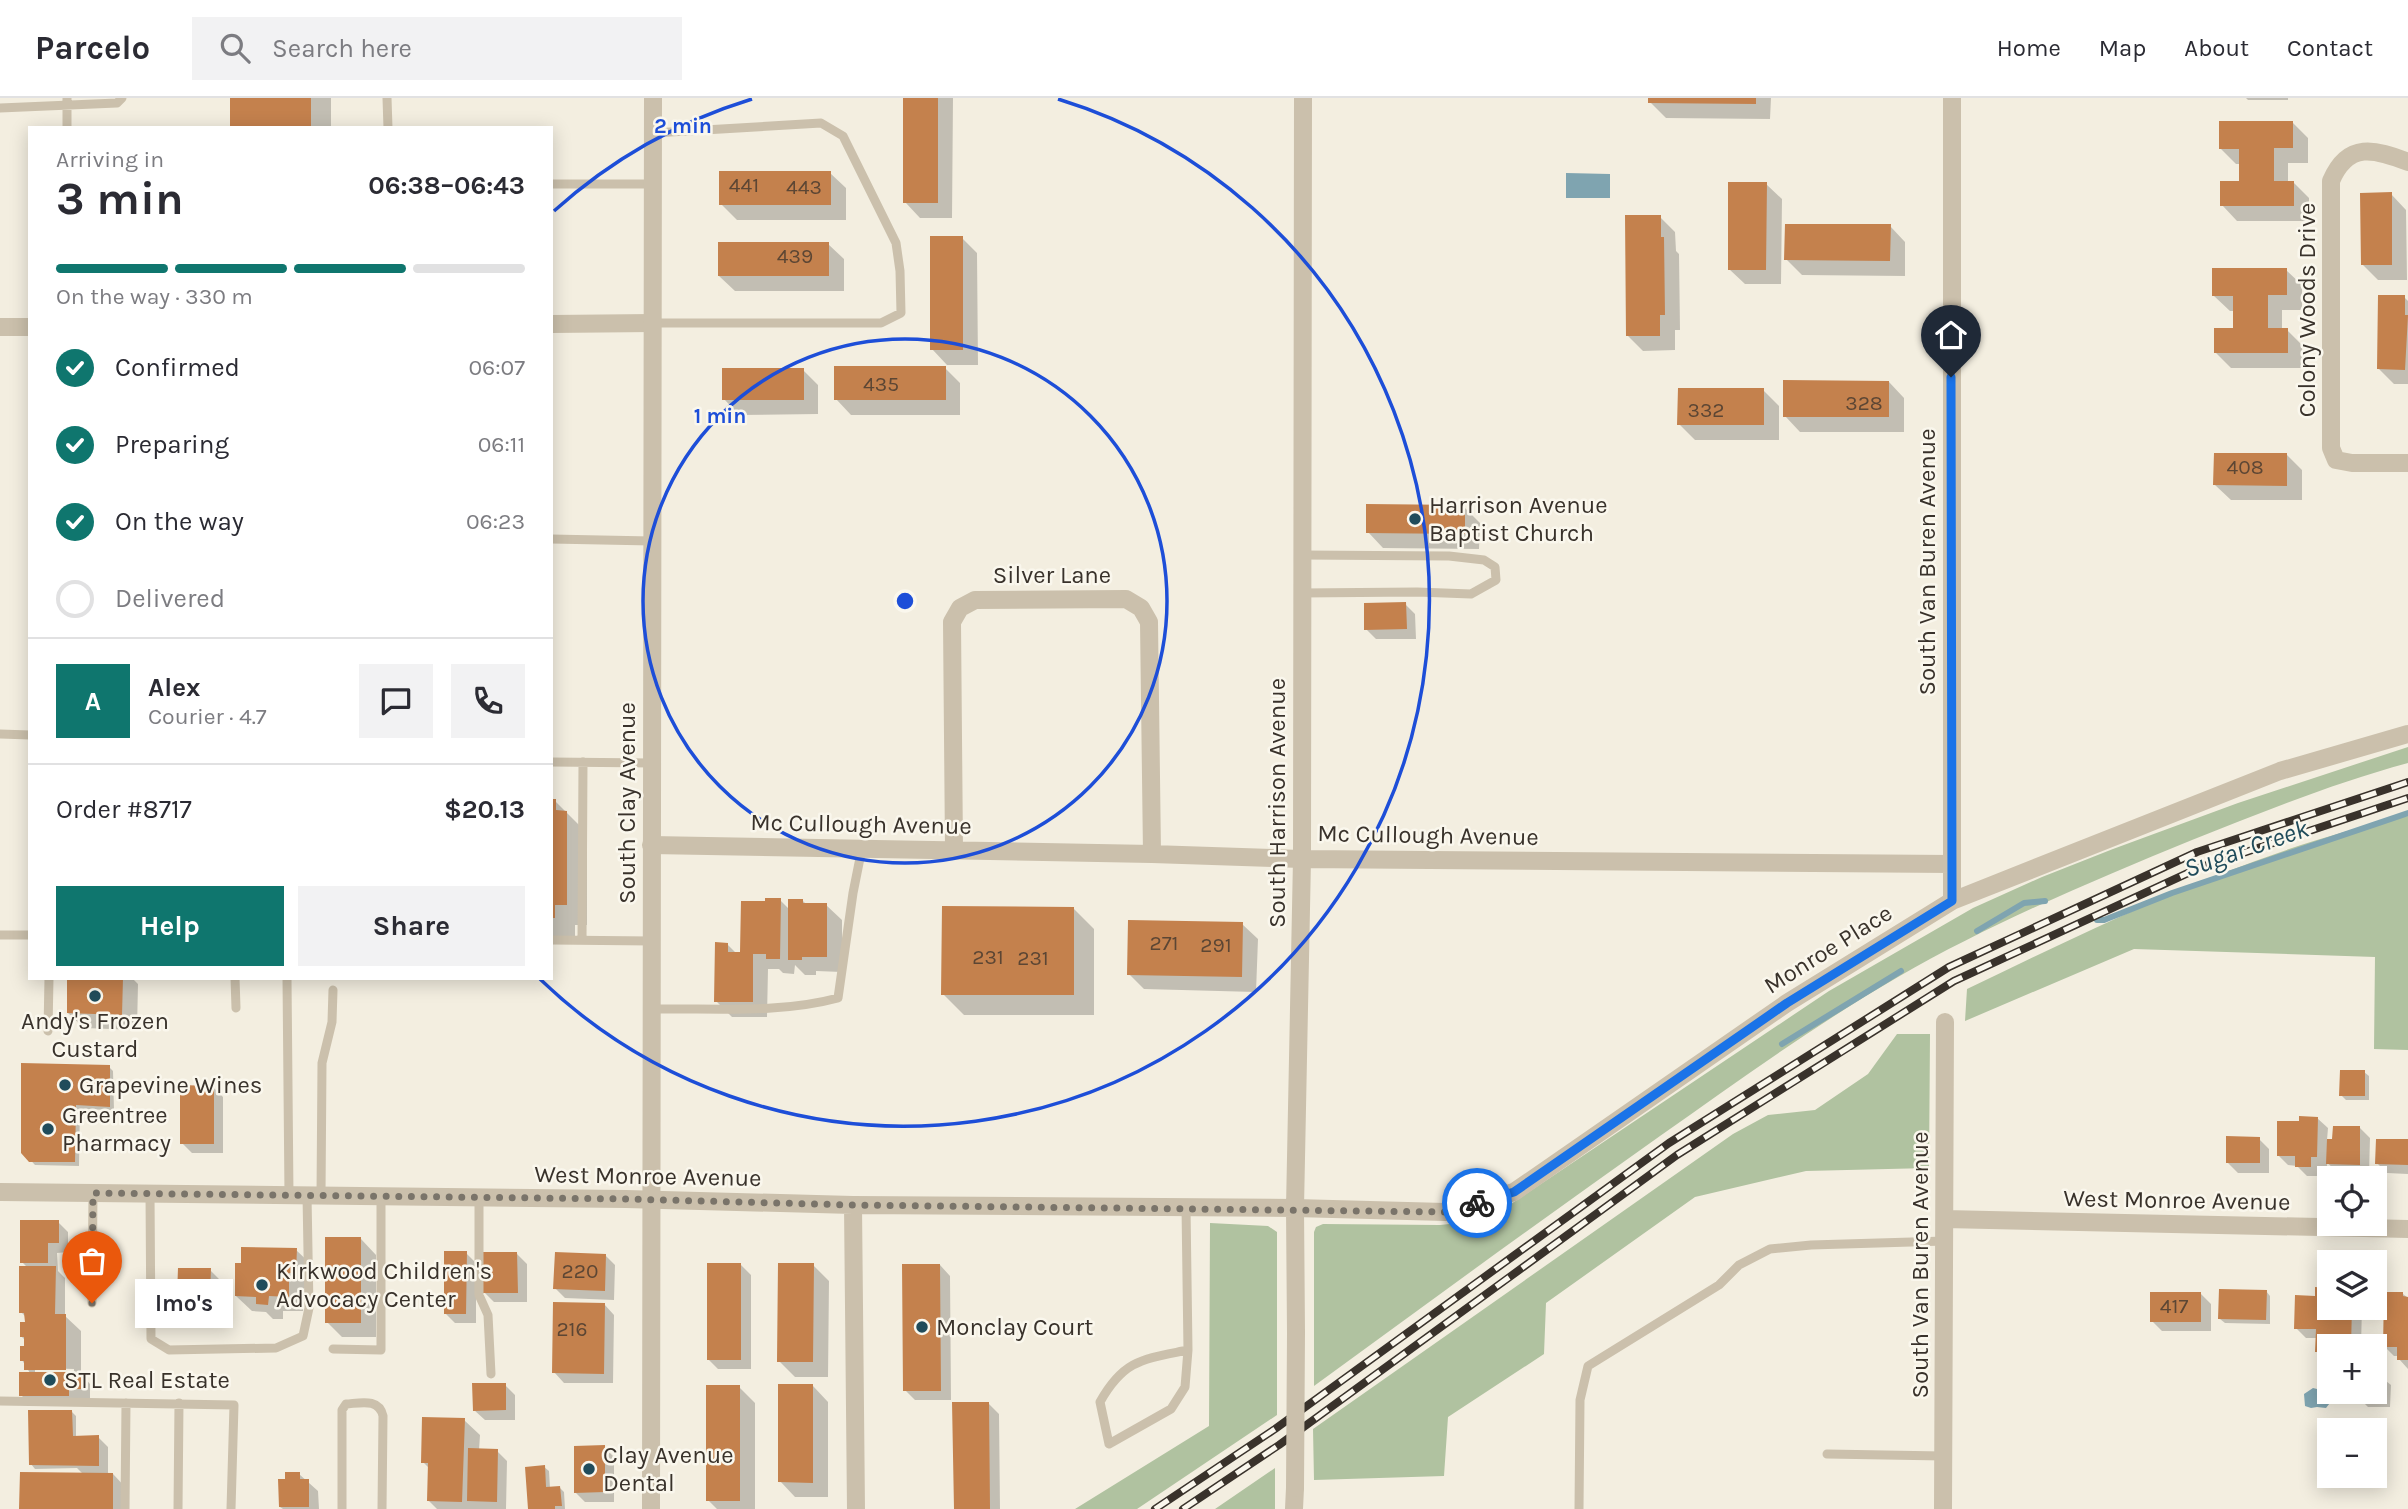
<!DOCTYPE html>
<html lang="en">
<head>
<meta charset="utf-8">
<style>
	body { margin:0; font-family:Karla,sans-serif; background:#f2f2f3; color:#2b2b33; height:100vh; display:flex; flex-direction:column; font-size:26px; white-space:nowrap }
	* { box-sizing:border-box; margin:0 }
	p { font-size:23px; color:#7c7c81 }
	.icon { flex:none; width:38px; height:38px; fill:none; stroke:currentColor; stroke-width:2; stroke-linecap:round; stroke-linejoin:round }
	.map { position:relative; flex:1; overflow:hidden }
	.details { position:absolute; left:28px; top:28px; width:525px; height:854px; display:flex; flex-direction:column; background:#fff; border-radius:0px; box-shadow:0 4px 18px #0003 }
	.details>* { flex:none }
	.fabs { position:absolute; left:2317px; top:1068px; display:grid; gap:14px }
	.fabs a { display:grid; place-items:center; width:70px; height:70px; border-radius:0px; background:#fff; box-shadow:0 4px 18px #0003; font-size:35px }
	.pin { position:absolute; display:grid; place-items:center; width:60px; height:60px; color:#fff; margin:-72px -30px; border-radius:50% 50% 50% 0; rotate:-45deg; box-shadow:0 0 7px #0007 }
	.pin .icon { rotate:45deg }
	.courier { position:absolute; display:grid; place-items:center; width:70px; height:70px; margin:-35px; border:5px solid #1a73e8; border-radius:50%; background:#fff; color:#222; box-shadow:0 2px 9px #0007 }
	.bubble { position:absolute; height:49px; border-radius:0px; background:#fff; box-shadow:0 4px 18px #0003; font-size:23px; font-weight:700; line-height:49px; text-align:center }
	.head em { font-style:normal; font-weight:700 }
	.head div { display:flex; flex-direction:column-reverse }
	.head { display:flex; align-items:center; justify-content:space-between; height:119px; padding:0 28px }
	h1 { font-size:46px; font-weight:700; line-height:52px }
	.bar { display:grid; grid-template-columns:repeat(4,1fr); gap:10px 7px; align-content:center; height:84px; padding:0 28px }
	.bar i { height:9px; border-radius:5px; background:#e1e1e2 }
	.bar .current { background:#0f766e }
	.bar p { grid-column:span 4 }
	.line { display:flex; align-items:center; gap:18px; padding:0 28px; border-top:2px solid #e1e1e2 }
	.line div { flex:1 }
	.round { display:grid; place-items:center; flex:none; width:74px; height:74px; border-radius:0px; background:#f2f2f3 }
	ol { padding:0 28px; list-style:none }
	li { display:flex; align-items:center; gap:21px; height:77px }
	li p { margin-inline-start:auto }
	li .icon { padding:7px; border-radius:50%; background:#0f766e; color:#fff; stroke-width:4 }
	li:last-child { color:#7c7c81 }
	li i { width:38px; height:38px; border:4px solid #e1e1e2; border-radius:50% }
	.primary-button { display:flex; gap:14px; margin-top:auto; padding:14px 28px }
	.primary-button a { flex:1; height:80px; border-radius:0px; background:#0f766e; color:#fff; font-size:28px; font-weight:700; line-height:80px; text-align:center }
	.primary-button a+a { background:#f2f2f3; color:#2b2b33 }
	header { display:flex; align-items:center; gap:42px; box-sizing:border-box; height:98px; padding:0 35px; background:#fff; border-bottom:2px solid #e1e1e2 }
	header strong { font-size:33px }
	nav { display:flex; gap:38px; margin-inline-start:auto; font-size:24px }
	.search { width:490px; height:63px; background:#f2f2f3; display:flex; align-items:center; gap:18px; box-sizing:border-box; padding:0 24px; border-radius:0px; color:#7c7c81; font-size:26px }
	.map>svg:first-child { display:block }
</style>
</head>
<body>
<header>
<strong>Parcelo</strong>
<div class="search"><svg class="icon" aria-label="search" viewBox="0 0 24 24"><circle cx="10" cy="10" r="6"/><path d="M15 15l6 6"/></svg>Search here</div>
<nav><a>Home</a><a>Map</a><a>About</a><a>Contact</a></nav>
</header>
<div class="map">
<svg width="2408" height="1411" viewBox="0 0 2408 1411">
	<rect width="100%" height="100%" fill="#f3eee0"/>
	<!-- green -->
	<path fill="#b0c2a0" d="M2408,649V665C2334,685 2263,714 2192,742C2092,783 1992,825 1898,879C1815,927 1738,983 1660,1038C1544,1120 1429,1204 1314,1288V1134L1316,1129L1323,1126L1440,1127L1459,1125L1505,1110L1829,893L1973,810L2042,779L2113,751L2238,705Z
		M2408,718V952L2374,951L2375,859L2134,851L1965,923L1967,891C2108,823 2254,751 2408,718Z
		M1897,936H1930L1929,1070L1806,1073L1695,1099L1546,1205L1544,1256L1448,1319L1444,1378L1314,1382L1313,1331L1733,1036L1768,1017L1815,1012L1868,976Z
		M1210,1125L1268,1128L1277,1134V1317L1137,1411H1075L1209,1328Z
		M1275,1370V1411H1215Z"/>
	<!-- water -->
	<path fill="#7fa4b0" d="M1566,75L1610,76V100H1566Z
		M2329,1285V1293L2345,1294L2333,1301L2326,1310L2317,1309L2311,1310L2305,1308L2304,1296L2313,1290L2321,1292Z"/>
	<!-- shadow -->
	<path fill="#0003" fill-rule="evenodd" d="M232,0H331V30H232Z
		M905,0H953L952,120H920L905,104Z
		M1650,0H1771L1770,21L1666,20L1650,4Z
		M2246,0H2288V2H2248Z
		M2293,25L2308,40V65H2288V84H2293L2309,100V123H2237L2222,107L2241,85V66H2236L2220,50Z
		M830,75L846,90V122H737L721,106Z
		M1766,86L1782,101L1781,186H1745L1729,171Z
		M2391,96L2406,112L2407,182H2378L2362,166Z
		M1660,119L1675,134L1676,153L1679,156L1680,232H1675V252L1643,253L1627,237Z
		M1890,128L1905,144V178L1802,177L1786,161Z
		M962,140L977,155L978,267H947L932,251Z
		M828,146L844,161V193H735L719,178Z
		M2286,172L2302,187V212H2282V232H2287L2302,247L2303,270H2231L2215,254L2234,232V213H2230L2214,198Z
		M2404,199L2408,203V286H2394L2379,271Z
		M945,270L960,285V317H851L836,301Z
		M803,272L818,287V316L739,317L724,301Z
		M1889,284L1904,300V334H1800L1785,318Z
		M1763,292L1779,308V342H1695L1679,326Z
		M2287,357L2302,372V402H2231L2215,387Z
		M1464,409L1480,425L1479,451L1383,450L1368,434Z
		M1405,506L1415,516L1416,541H1376L1366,531Z
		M551,703H555L587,735V827H575V840H551Z
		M780,802L790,812L802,802L807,807H826L842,822V874L816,873V877H805L795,867L794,876L783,875L779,871H768L767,919H732L716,903L727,846L737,856H742Z
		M1073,810L1094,831V917H964L943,896Z
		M1242,826L1258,841L1256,894L1144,891L1129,876Z
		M69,880H132L138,886L137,932L84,930L68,915Z
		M109,969L113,973L114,1012L80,1011L79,1068L35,1067L23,1054Z
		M2364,974L2369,978V1002H2346L2341,997Z
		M213,989L223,999V1055H192L182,1045Z
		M2317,1020L2328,1030L2327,1042L2334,1043L2360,1030L2370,1040L2369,1076H2338L2327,1064V1068H2321V1078H2307L2297,1068L2288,1067L2278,1057L2301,1025Z
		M2259,1041L2269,1051V1075H2238L2228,1065Z
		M2408,1043V1076L2387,1075L2377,1065Z
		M58,1124L68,1134V1154L57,1155L58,1173L65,1180V1218L81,1233V1276L90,1286V1300L31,1307L21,1297L30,1275L22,1262L26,1243L21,1238L26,1226V1219L21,1214L28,1170L22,1164ZM35,1270L74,1271V1274H35Z
		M361,1141L376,1157V1239H342L327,1224Z
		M296,1152L312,1167L311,1190H304L303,1213H283V1221H273L266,1214L252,1213L236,1198Z
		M466,1155L476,1165V1225H455L445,1215Z
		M517,1156L527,1166V1204H494L484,1194Z
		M605,1157L615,1167L614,1202L565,1200L555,1190Z
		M741,1167L751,1177V1271H718L708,1261Z
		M813,1167L829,1183L828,1279H795L779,1263Z
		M940,1167L950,1178L951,1302H915L905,1292Z
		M210,1172L220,1182L219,1209L189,1208L179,1198Z
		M2317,1191H2329V1209H2362L2361,1248H2329V1263L2317,1253V1240H2306L2296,1230L2316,1200Z
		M2266,1193L2270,1198V1226L2225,1225L2220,1221Z
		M2201,1196L2211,1206V1233H2162L2152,1223Z
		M2403,1196L2408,1200V1271L2399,1261V1258H2394L2384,1248Z
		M604,1206L614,1217L613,1285H564L554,1274Z
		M2375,1283H2386L2391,1287L2390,1309H2368L2363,1304L2375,1293Z
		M505,1287L515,1297V1322H485L474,1312Z
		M813,1288L828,1304V1399H795L780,1383Z
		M739,1289L755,1305V1411H717L708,1402Z
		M988,1305L999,1316L1000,1411H955Z
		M71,1313L76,1318V1340L98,1339L108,1349V1376H113L128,1392V1411H21L83,1376L77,1370L35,1371L31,1366Z
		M464,1322L480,1337L479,1352L497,1353L507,1363L506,1411H437L429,1403L430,1371L423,1364Z
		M604,1349L614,1359V1404H585L575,1394Z
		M544,1369L549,1373L550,1390L559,1389L564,1394L565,1411H530Z
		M299,1376L318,1393L319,1411H283L280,1409Z"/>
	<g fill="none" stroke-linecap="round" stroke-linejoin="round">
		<!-- stream -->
		<path stroke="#7fa4b0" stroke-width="6" d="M2097,822H2104L2172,795L2408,715
			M1977,833L2024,805L2045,803
			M1782,946L1901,873"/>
	</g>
	<!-- building -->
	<path fill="#c4814d" d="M230,0H311V30H230Z
		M903,0H938V105H903Z
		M1648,0H1756V6L1648,5Z
		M2219,23H2293V50H2274V83H2294V108H2220V83H2239V51H2219Z
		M719,73H831V107H719Z
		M1728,84H1767L1766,172H1728Z
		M2392,94V167H2361L2360,95Z
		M1625,117H1661V139H1664L1665,217H1660V238H1626Z
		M1785,126H1891L1890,163L1784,162Z
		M930,138H963V252H930Z
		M718,144H829V178H718Z
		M2212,170H2287V197H2268V230H2288V255H2214V230H2233V198H2212Z
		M2378,197H2405V217H2408L2405,272L2377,271Z
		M834,268H946V302H834Z
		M722,270H804V302H722Z
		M1783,282L1889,283V319H1783Z
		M1678,290H1764V327H1677Z
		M2214,355H2287V388L2213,387Z
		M1366,406L1465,407V436L1366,435Z
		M1406,504L1407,531L1364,532V505Z
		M551,701H556V712L567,713V807H555V820H551Z
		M765,800H781L780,861H766V856H753V904H714L715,844L728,845V854H740L741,803H765Z
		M788,801H803V805H827V859H802V862H788Z
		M942,808L1074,809V897H941Z
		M1128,822L1243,824L1242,879L1127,877Z
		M67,880H123L122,917L67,915Z
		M21,965L110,967V1009L76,1007L75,1064H29L21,1055Z
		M2340,972H2365V998H2339Z
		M180,987L214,988V1046H180Z
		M2299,1018L2318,1019L2317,1059H2311V1069H2295V1058H2277V1023H2299Z
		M2333,1028H2360V1067L2326,1066L2327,1041H2332Z
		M2226,1038L2260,1039V1065H2226Z
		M2376,1041H2408V1067L2375,1066Z
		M20,1122H59V1145H48V1165H20Z
		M325,1139H361V1225H325Z
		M241,1149L297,1150L296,1175H289V1199L269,1198L268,1207L256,1206V1199L235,1198V1165H241Z
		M444,1153H467L466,1216H444Z
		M482,1154H517L518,1195H482Z
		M555,1154L606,1156L605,1193L553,1191Z
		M707,1165H741V1262H707Z
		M778,1165H814L813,1264H777Z
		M902,1166H940L941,1293H903Z
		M19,1168H56L55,1216H66V1272H24V1263H20V1248H24V1239H20V1224H25L24,1215H19Z
		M178,1170H211L210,1199L177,1198Z
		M2315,1189L2329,1190V1209H2352L2351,1248H2329V1254H2315L2316,1231H2294L2295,1197L2315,1198Z
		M2219,1191L2267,1192L2266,1222L2218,1221Z
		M2150,1194H2201V1224H2150Z
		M2384,1194H2403V1198L2408,1199V1262H2397V1249H2383Z
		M553,1204L605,1205L604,1276L552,1275Z
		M19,1274H81V1291H69V1298H19Z
		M2375,1281H2387L2386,1305H2361L2362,1293H2375Z
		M472,1285H506V1312L473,1313Z
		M778,1286H813V1385L778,1384Z
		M706,1287H740V1403H706Z
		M952,1304H989L990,1411H954Z
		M28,1312H72L73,1338L99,1337V1368L29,1367Z
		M422,1319L465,1320L462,1404L427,1403L428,1365H421Z
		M605,1347V1394L574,1395V1348Z
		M468,1350L498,1351L497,1404L467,1403Z
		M545,1367L546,1389L560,1388L562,1408H555V1411H528L525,1369Z
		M20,1374L113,1375V1411H19Z
		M285,1374H300V1381H309V1409H279L278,1381H285Z"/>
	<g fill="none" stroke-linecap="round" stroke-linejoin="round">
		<!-- service -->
		<path stroke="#cbc0ac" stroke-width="9" d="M67,0V30
			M387,0L388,30
			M0,10L117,5L122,0
			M653,35L821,25L843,38L896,145L900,173L901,215L881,225H653
			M551,86H653
			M551,441L652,443
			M1302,457L1449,458L1484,462L1495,469L1496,482L1471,496L1417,494L1302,495
			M0,636L30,637
			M551,664L652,665
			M0,837H30
			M551,842L652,843
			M582,842L583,664
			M235,880L236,910
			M287,880L289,1097
			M652,911C713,910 779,916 838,900L853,795L862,750
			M48,933L49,880
			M150,1095L151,1241L169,1252L276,1250L303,1238L309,1210L307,1097
			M321,1097L322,965L332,924L333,892
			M479,1099V1197L488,1217L491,1276
			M1186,1109L1188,1252L1185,1289L1171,1311L1109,1346L1100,1304C1124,1261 1144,1261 1188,1252
			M92,1205L93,1095
			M333,1251L381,1252V1098
			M0,1303L234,1307L231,1411
			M1827,1356L1943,1358
			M125,1411L126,1305
			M178,1411L179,1305
			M342,1411V1312L346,1306C361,1305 379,1300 383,1318L382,1411
			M1579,1411L1580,1302L1588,1268L1719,1187L1739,1167L1770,1151L1811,1147L1945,1143"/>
		<!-- minor -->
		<path stroke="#cbc0ac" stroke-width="18" d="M1952,0V803
			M2408,64C2375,51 2348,43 2331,83V350L2336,362L2352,365H2408
			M551,226L653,225
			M0,229H30
			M651,747L1152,756L1302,761L1952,766
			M954,752L952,524L960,510L975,502L1126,501L1141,510L1149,524L1152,756
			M0,1094L626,1101L853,1107L1295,1110L1445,1114L1514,1094L1787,905L1952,803L2280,673L2408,636
			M853,1107L856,1411
			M1945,1121L2408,1131
			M1296,1235L1295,1110L1302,761L1303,0
			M1294,1411L1295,1390
			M1943,1411L1945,924"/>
		<!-- tertiary -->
		<path stroke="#cbc0ac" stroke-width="18" d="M651,1411L653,0"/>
		<defs>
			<path id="rail" d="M1155,1411L1275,1331L1669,1045L1949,869L2197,754L2408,684
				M1183,1411L1279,1347L1677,1057L1954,883L2201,769L2408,700"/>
		</defs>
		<!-- rail casing -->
		<use href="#rail" stroke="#39322b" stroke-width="8"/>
		<!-- rail -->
		<use href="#rail" stroke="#faf7ed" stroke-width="5" stroke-dasharray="16" stroke-linecap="butt"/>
		<!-- minor-bridge -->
		<path stroke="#cbc0ac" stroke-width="18" d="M1295,1390L1296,1235"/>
	</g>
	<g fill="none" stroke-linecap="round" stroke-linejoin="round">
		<!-- done -->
		<path stroke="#7a746a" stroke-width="7" stroke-dasharray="0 12.6" d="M92,1205L93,1095L626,1101L853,1107L1445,1114L1477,1105"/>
		<!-- route -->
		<path stroke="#1a73e8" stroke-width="9" d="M1477,1105L1514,1094L1787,905L1952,803L1951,279"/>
	</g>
	<!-- distance rings -->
	<g fill="none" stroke="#1d4ed8" stroke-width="3.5">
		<circle cx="905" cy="503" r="262"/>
		<path d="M554 113A525 525 0 0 1 752 1M1058 1A525 525 0 1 1 540 881"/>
	</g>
	<!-- markers -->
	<g fill="#204c5b" stroke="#faf7ed" stroke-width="2.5">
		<circle cx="1415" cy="421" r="7"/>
		<circle cx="95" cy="898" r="7"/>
		<circle cx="65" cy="987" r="7"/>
		<circle cx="48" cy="1031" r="7"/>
		<circle cx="262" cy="1187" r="7"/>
		<circle cx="922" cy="1229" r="7"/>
		<circle cx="50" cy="1282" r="7"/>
		<circle cx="589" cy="1371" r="7"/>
	</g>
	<g text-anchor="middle" stroke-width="5" stroke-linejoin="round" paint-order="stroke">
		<!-- number labels -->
		<g font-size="21" fill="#5c4634">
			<text x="744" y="94">441</text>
			<text x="804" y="96">443</text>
			<text x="795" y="165">439</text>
			<text x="881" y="293">435</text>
			<text x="1864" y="312">328</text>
			<text x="1706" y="319">332</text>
			<text x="2245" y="376">408</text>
			<text x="1164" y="852">271</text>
			<text x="1216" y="854">291</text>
			<text x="988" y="866">231</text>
			<text x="1033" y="867">231</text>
			<text x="580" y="1180">220</text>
			<text x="2174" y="1215">417</text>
			<text x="572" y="1238">216</text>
		</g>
		<!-- street labels -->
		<g font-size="24" fill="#39322b" stroke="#faf7ed">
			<text transform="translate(2307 212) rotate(-90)" y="8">Colony Woods Drive</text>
			<text transform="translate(1927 464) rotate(-90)" y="8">South Van Buren Avenue</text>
			<text x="1052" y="485">Silver Lane</text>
			<text transform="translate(627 705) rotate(-90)" y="8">South Clay Avenue</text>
			<text transform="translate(1277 705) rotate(-90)" y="8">South Harrison Avenue</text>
			<text transform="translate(861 726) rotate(1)" y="8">Mc Cullough Avenue</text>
			<text transform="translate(1428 737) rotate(1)" y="8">Mc Cullough Avenue</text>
			<text transform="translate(1828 851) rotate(-32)" y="8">Monroe Place</text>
			<text transform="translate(648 1078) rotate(1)" y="8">West Monroe Avenue</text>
			<text transform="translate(2177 1102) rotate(1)" y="8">West Monroe Avenue</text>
			<text transform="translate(1920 1167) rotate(-90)" y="8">South Van Buren Avenue</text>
		</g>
		<!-- poi labels -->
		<g font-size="24" fill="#39322b" stroke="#faf7ed" text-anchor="start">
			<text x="1429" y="415">Harrison Avenue<tspan x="1429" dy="28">Baptist Church</tspan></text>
			<text x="95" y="931" text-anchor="middle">Andy's Frozen<tspan x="95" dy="28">Custard</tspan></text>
			<text x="79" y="995">Grapevine Wines</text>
			<text x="62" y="1025">Greentree<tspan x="62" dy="28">Pharmacy</tspan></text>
			<text x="276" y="1181">Kirkwood Children's<tspan x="276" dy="28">Advocacy Center</tspan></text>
			<text x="936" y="1237">Monclay Court</text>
			<text x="64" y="1290">STL Real Estate</text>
			<text x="603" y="1365">Clay Avenue<tspan x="603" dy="28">Dental</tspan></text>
		</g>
		<!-- water labels -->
		<g font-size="26" font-style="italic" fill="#204c5b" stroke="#faf7ed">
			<text transform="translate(2246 750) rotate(-19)" y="9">Sugar Creek</text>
		</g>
	</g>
	<circle cx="905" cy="503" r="10" fill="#1d4ed8" stroke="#faf7ed" stroke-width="3.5"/>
	<g font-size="21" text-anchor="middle" font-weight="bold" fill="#1d4ed8" stroke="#faf7ed" stroke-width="5" stroke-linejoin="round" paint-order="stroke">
		<text x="683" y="35">2 min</text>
		<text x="720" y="325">1 min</text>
	</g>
</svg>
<div class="fabs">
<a><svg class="icon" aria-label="locate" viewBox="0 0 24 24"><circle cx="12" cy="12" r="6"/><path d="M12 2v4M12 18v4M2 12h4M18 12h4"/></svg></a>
<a><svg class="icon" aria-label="layers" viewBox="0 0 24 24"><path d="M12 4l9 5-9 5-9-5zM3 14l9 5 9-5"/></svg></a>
<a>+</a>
<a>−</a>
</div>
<div class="pin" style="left:92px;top:1205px;background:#ea580c"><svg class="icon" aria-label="bag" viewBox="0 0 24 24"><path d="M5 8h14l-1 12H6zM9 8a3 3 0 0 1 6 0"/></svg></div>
<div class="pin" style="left:1951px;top:279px;background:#1f2937"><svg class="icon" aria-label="home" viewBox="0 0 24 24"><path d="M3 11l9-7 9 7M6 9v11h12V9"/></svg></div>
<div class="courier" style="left:1477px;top:1105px"><svg class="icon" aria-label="bike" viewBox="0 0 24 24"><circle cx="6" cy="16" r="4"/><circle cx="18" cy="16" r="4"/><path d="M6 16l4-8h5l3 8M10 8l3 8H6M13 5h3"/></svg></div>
<div class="bubble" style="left:135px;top:1181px;width:98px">Imo's</div>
<section class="details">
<div class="head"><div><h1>3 min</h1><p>Arriving in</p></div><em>06:38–06:43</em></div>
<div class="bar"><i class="current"></i><i class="current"></i><i class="current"></i><i></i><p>On the way · 330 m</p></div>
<ol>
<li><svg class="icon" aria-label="check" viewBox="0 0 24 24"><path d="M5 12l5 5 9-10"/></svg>Confirmed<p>06:07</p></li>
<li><svg class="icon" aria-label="check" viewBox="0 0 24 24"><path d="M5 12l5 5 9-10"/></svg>Preparing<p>06:11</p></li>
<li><svg class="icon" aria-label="check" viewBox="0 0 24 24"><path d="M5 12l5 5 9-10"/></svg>On the way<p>06:23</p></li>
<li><i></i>Delivered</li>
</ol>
<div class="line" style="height:126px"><b class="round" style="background:#0f766e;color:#fff">A</b><div><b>Alex</b><p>Courier · 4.7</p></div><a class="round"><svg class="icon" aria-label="chat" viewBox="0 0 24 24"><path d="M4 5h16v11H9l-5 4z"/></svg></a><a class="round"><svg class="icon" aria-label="phone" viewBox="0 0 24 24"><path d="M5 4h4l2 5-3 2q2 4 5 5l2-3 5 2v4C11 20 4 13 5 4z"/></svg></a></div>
<div class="line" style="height:91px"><div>Order #8717</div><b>$20.13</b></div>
<div class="primary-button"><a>Help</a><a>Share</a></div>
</section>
</div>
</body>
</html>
